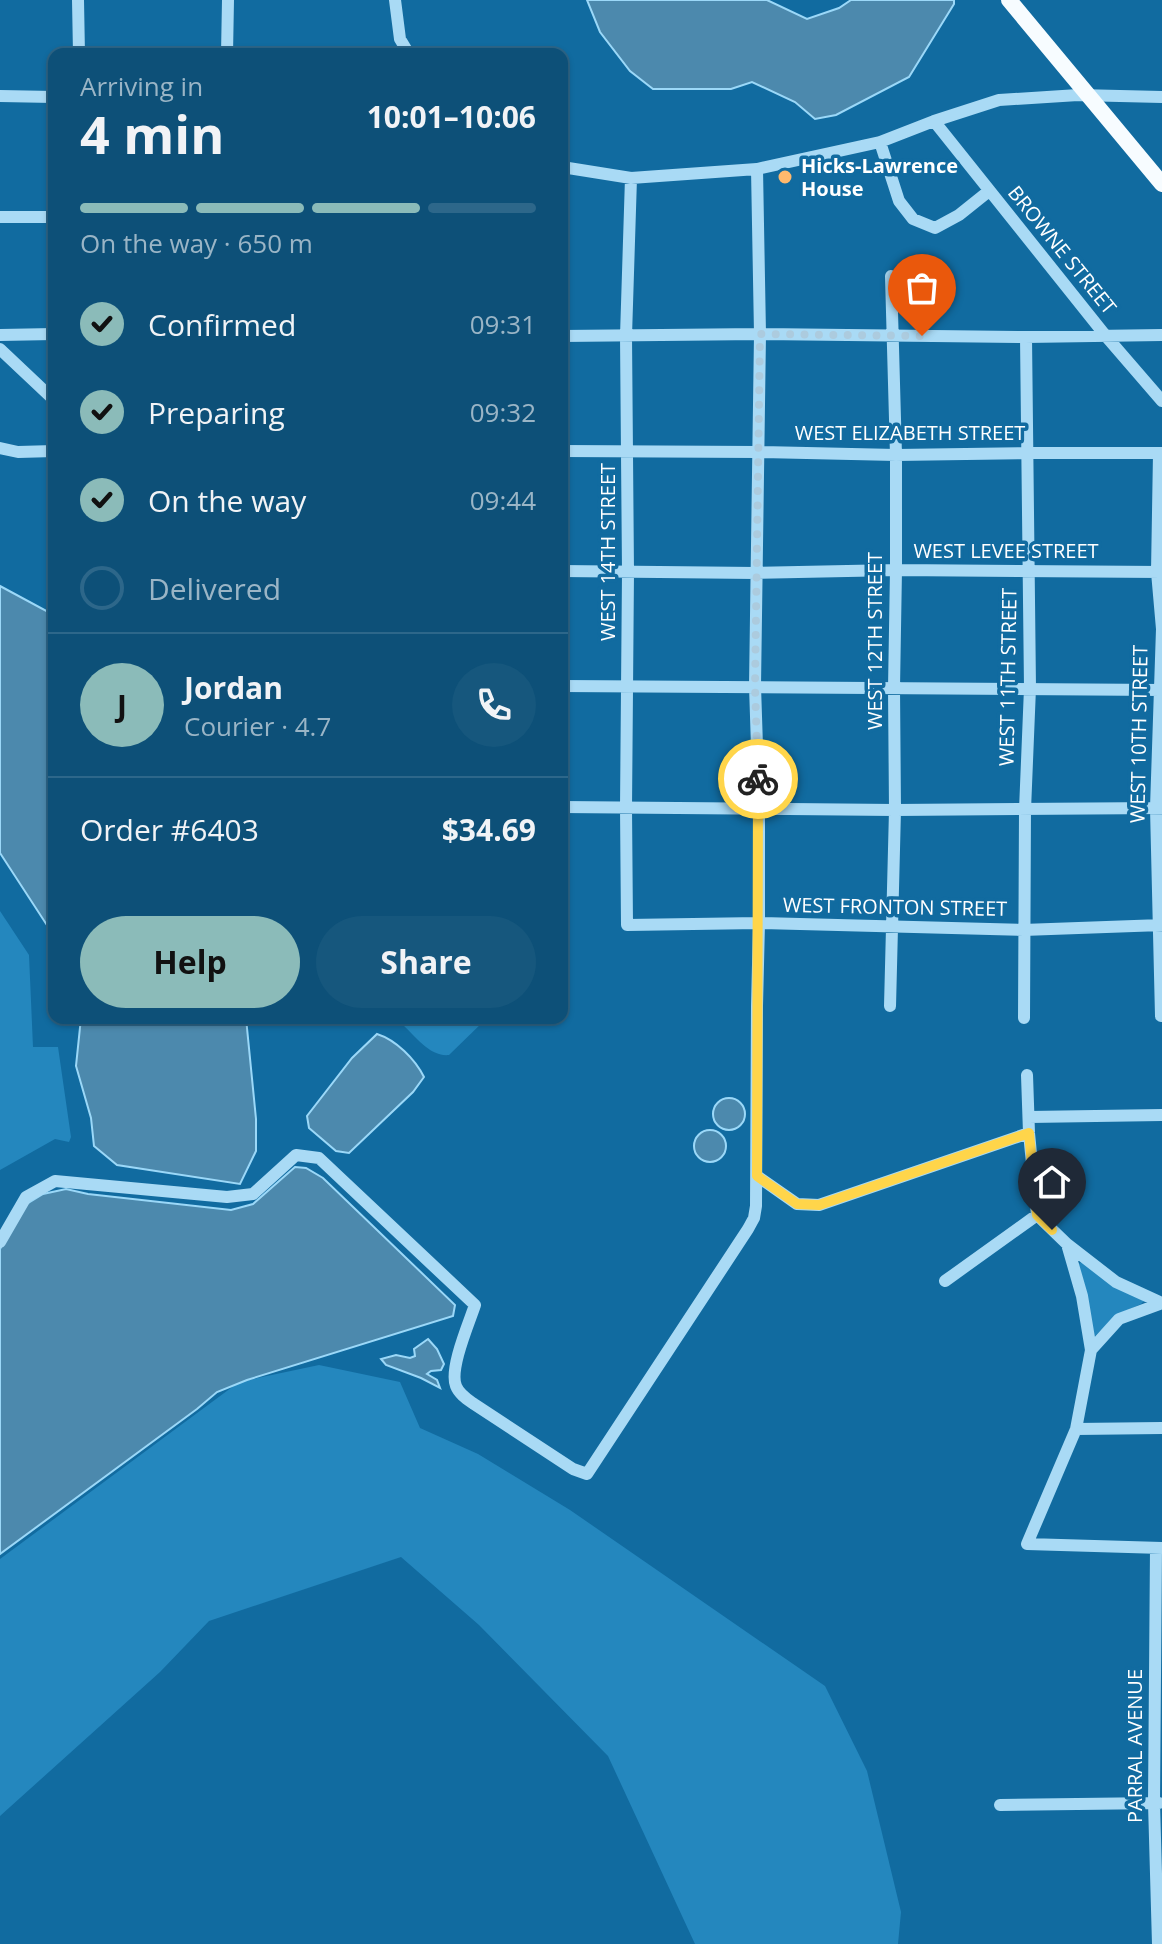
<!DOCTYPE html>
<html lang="en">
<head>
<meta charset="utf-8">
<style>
	body { margin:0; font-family:"Open Sans",sans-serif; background:#16577d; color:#f1f3f6; height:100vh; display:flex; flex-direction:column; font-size:30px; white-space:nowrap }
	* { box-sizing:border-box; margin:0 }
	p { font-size:26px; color:#9ab5c6 }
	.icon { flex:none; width:44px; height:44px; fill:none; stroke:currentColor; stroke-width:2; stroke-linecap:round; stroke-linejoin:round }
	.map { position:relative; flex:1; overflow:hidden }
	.sheet { position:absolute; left:48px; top:48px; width:520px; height:976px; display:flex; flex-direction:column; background:#0d5078; border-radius:16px; box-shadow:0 2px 6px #0004,0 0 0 2px #2d678a }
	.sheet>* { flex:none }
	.pin { position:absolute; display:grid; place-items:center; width:68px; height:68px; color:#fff; margin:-82px -34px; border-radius:50% 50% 50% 0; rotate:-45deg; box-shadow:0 0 8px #0007 }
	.pin .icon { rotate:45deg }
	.courier { position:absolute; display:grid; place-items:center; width:80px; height:80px; margin:-40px; border:6px solid #ffd54a; border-radius:50%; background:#fff; color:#222; box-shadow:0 2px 10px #0007 }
	.head em { font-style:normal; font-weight:700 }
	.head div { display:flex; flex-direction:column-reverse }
	.head { display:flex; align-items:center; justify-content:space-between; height:136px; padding:0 32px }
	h1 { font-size:52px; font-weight:700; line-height:60px }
	.bar { display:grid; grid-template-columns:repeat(4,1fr); gap:12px 8px; align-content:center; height:96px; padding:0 32px }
	.bar i { height:10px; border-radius:6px; background:#2d678a }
	.bar .current { background:#8bbbb9 }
	.bar p { grid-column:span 4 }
	.line { display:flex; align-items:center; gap:20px; padding:0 32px; border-top:2px solid #2d678a }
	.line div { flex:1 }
	.round { display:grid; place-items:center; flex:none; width:84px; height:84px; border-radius:42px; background:#16577d }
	ol { padding:0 32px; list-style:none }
	li { display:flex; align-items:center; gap:24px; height:88px }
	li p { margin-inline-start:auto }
	li .icon { padding:8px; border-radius:50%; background:#8bbbb9; color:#111; stroke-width:4 }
	li:last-child { color:#9ab5c6 }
	li i { width:44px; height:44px; border:4px solid #2d678a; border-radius:50% }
	.action { display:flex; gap:16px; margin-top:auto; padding:16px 32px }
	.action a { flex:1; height:92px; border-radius:48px; background:#8bbbb9; color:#111; font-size:32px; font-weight:700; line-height:92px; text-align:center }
	.action a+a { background:#16577d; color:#f1f3f6 }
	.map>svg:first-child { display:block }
</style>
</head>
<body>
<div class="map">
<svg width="1162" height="1944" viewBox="0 0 1162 1944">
	<rect width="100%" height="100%" fill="#116ba0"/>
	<!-- green -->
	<path fill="#2487be" d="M0,911L29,955L33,1047H58L71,1137L69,1142L55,1139L0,1170Z
		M403,1018H487L449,1055C430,1057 416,1037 403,1025Z
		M1081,1262L1144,1301L1141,1304L1117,1315L1093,1338L1078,1265Z
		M319,1365L400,1382L420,1428L478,1454L570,1510L825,1686L867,1771L901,1912L898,1944H695L608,1756L479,1625L401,1557L209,1621L160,1672L0,1816V1559L239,1382Z"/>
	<!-- water -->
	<path fill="#4c89ad" stroke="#9bd8f8" stroke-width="2" d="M587,0H767L807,19L839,8L851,0H954V4L909,77L836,115L815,119L795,102L752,82L731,89H653L630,71L600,32Z
		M0,586L50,613H54V936L0,853Z
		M81,1018H246L256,1119V1151L240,1184L117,1165L94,1146L91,1118L76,1066Z
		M377,1034C396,1040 415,1059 424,1077L413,1092L349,1153L336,1151L309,1128L307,1116L352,1058Z
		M713 1114a16 16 0 1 1 32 0a16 16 0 1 1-32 0Z
		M694 1146a16 16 0 1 1 32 0a16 16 0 1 1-32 0Z
		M295,1167L306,1168L323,1178L455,1305L453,1316L247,1380L217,1392L197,1409L0,1554V1249L25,1205L43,1194L66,1189L88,1194L231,1210L253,1204Z
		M428,1339L437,1349L444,1364L441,1370L431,1371L427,1374L437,1380L440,1388L421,1378L386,1365L381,1359L396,1355L410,1358L415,1356L414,1349Z"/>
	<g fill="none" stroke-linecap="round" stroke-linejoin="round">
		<!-- minor -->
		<path stroke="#a9daf5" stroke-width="12" d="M78,0L79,54
			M395,0L400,39L409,54
			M227,54L228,0
			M0,96L54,97
			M934,121L1105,335L1162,401
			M880,142L899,201L913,219L935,228L959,215L989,191
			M562,167L631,178L757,169L880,142L934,121L999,100L1078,95L1162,97
			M631,178L626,336L628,572L626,808L627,925L759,923L1023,930L1162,925
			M0,217H54
			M0,335L54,334
			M562,336L760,334L1026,337L1162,335
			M0,349L54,400
			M0,448L18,452L54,451
			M562,451L758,452L896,455L1027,453H1162
			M1159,453L1157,572L1162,629L1156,808L1161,1016
			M562,571L756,573L896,570L1162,572
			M562,686L1162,690
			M562,807L895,810L1162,808
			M890,1006L895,810L894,688L896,570V455L891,276
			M1024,1018L1025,810L1030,688L1026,337
			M1027,1075L1029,1133L1037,1215L1067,1244L1082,1296L1091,1350
			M1029,1117L1162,1115
			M757,1176L797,1204L819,1205L1029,1133
			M0,1242L26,1197L55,1181L227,1197L253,1194L296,1155L319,1158L475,1305C469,1323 449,1369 456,1386C459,1394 467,1399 474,1404L573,1469L587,1474L748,1229L754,1218L756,1206L757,1006L759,923V807L755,686L760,334L757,169
			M1067,1244L1116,1282L1162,1303
			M945,1281L1037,1215
			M1162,1303L1119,1319L1091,1350L1076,1429L1027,1544L1162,1548
			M1076,1429L1162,1428
			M1156,1548L1154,1803L1158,1944
			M1000,1805L1159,1803"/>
		<!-- major -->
		<path stroke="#f7fcff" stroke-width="16" d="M1009,0L1162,184"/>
	</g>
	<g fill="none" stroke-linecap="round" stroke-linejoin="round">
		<!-- done -->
		<path stroke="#accbde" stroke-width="8" stroke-dasharray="0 14.4" d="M758,779L755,686L760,334L922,336"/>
		<!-- route -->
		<path stroke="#ffd54a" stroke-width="10" d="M758,779L757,1176L797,1204L819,1205L1029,1133L1037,1215L1052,1230"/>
	</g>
	<!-- markers -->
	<circle fill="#ffb96d" stroke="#116ba0" stroke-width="3" cx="785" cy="177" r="8"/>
	<g text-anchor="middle" stroke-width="7" stroke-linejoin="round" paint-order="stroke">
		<!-- poi labels -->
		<g font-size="20" font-weight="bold" fill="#fff" stroke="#116ba0" text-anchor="start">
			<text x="801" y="173">Hicks-Lawrence<tspan x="801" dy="23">House</tspan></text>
		</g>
		<!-- street labels -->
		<g font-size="20" fill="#fff" stroke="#116ba0">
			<text transform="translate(1062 250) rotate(51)" y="7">BROWNE STREET</text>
			<text x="910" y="440">WEST ELIZABETH STREET</text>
			<text x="1006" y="558">WEST LEVEE STREET</text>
			<text transform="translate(608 552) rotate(-90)" y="7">WEST 14TH STREET</text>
			<text transform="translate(875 641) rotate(-90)" y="7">WEST 12TH STREET</text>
			<text transform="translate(1008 677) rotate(-89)" y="7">WEST 11TH STREET</text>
			<text transform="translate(1139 734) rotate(-89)" y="7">WEST 10TH STREET</text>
			<text transform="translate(895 907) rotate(1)" y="7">WEST FRONTON STREET</text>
			<text transform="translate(1135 1746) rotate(-90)" y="7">PARRAL AVENUE</text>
		</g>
	</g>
</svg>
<div class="pin" style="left:922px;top:336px;background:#ea580c"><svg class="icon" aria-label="bag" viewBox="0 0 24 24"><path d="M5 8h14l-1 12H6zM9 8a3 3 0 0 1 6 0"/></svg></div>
<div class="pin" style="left:1052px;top:1230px;background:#1f2937"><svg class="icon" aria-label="home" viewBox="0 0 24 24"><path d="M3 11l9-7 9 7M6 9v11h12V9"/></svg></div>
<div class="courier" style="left:758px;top:779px"><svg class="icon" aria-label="bike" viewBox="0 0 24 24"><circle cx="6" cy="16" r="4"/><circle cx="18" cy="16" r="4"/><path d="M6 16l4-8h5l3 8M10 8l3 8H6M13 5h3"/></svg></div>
<section class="sheet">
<div class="head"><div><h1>4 min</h1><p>Arriving in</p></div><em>10:01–10:06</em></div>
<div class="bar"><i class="current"></i><i class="current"></i><i class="current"></i><i></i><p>On the way · 650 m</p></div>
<ol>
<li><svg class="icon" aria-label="check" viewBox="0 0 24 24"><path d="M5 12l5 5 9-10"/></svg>Confirmed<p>09:31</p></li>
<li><svg class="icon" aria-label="check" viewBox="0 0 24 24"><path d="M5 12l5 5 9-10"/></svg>Preparing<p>09:32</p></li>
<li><svg class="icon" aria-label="check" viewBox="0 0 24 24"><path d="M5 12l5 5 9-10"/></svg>On the way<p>09:44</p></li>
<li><i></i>Delivered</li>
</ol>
<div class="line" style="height:144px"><b class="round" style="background:#8bbbb9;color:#111">J</b><div><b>Jordan</b><p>Courier · 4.7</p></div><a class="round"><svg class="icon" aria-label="phone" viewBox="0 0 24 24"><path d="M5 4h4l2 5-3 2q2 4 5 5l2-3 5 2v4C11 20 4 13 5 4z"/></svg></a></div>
<div class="line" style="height:104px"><div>Order #6403</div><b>$34.69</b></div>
<div class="action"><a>Help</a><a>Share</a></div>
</section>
</div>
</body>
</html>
